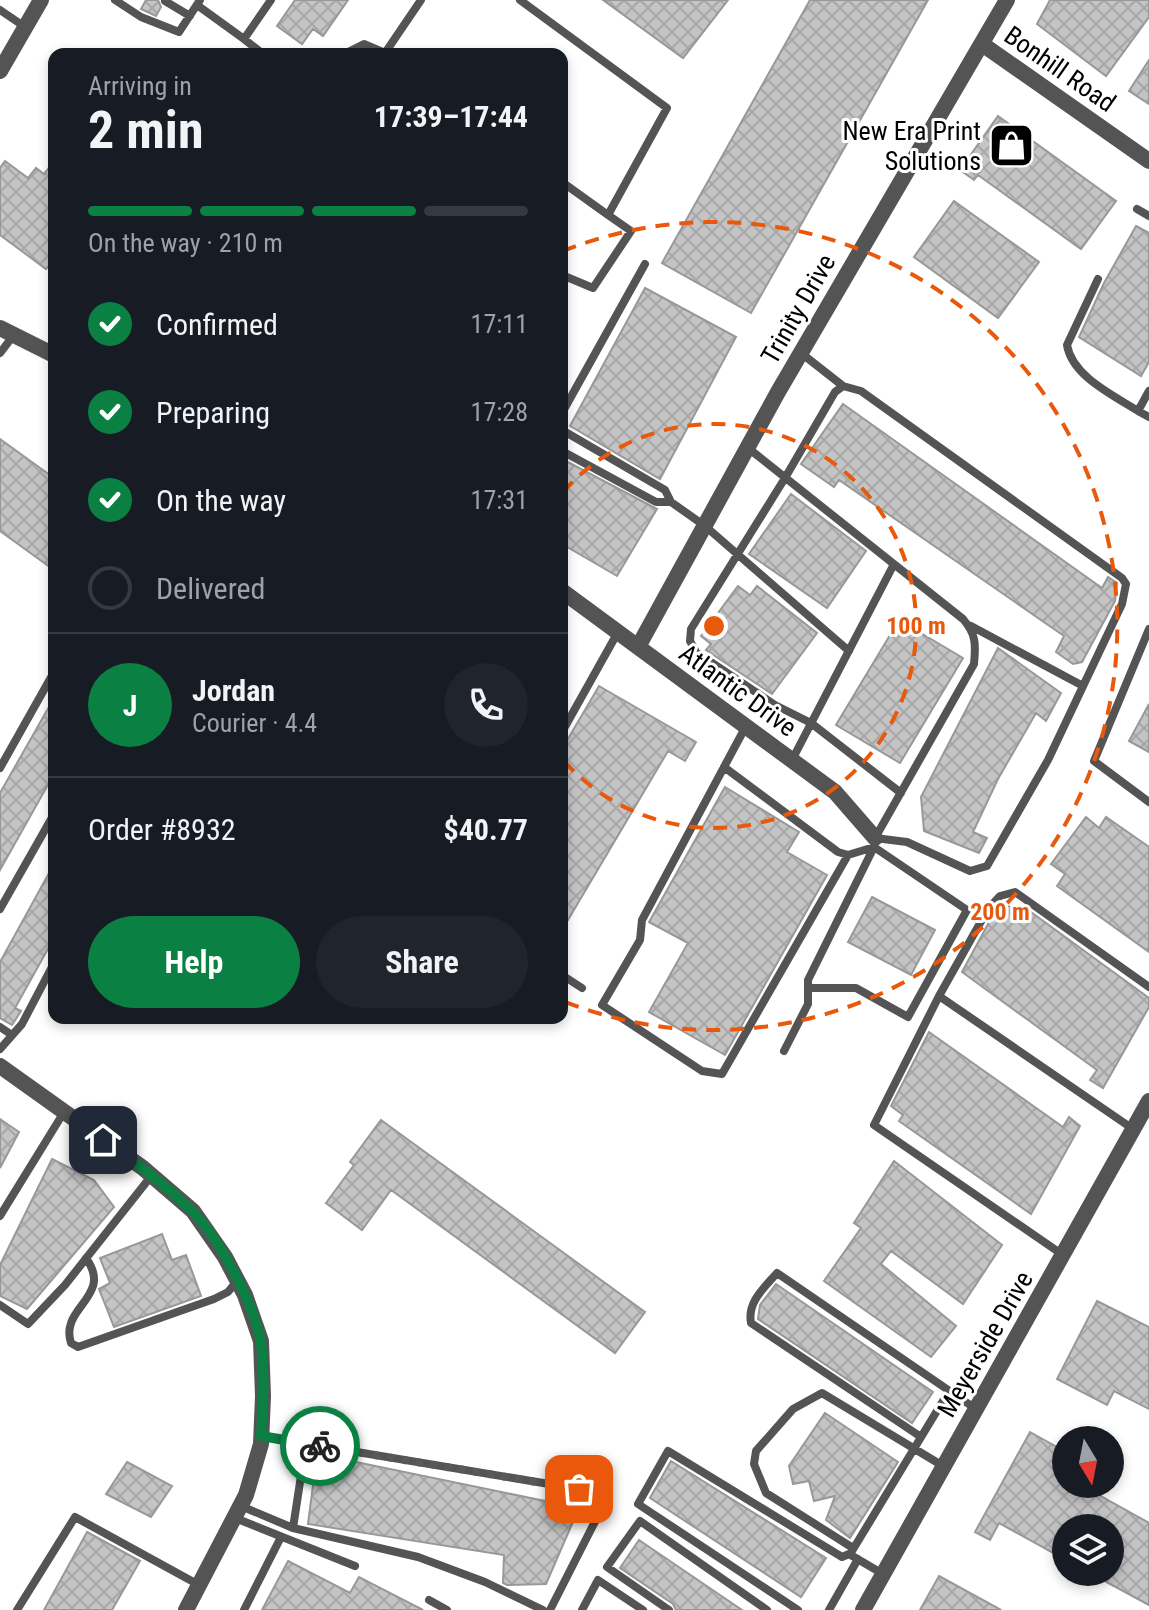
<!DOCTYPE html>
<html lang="en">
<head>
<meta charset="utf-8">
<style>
	body { margin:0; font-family:"Roboto Condensed",sans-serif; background:#20242c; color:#f1f3f6; height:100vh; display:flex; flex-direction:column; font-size:30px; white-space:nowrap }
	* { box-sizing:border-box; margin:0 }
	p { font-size:26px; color:#9ea1a6 }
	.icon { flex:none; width:44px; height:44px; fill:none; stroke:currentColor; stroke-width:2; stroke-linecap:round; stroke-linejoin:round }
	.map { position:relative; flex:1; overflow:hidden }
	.side { position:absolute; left:48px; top:48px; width:520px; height:976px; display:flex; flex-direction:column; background:#171b24; border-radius:16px; box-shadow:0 4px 12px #0003 }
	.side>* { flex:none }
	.needle { width:52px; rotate:170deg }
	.buttons { position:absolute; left:1052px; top:1426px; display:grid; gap:16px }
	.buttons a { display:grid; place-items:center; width:72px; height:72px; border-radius:50%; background:#171b24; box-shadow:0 4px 12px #0003; font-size:40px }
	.pin { position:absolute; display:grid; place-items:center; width:68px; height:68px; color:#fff; margin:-34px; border-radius:16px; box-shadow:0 4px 12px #0006 }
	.courier { position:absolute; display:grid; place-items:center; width:80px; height:80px; margin:-40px; border:6px solid #0b8043; border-radius:50%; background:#fff; color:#222; box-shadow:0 2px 10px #0007 }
	.headline em { font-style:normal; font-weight:700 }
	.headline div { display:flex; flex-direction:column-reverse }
	.headline { display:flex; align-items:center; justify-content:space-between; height:136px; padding:0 40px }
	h1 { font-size:52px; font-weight:700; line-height:60px }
	.bar { display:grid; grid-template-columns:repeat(4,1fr); gap:12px 8px; align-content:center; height:96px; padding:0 40px }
	.bar i { height:10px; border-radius:6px; background:#363941 }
	.bar .active { background:#0b8043 }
	.bar p { grid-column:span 4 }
	.line { display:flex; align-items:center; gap:20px; padding:0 40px; border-top:2px solid #363941 }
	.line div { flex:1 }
	.round { display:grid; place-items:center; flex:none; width:84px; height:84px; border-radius:42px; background:#20242c }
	ol { padding:0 40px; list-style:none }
	li { display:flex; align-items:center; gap:24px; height:88px }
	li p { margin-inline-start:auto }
	li .icon { padding:8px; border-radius:50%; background:#0b8043; color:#fff; stroke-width:4 }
	li:last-child { color:#9ea1a6 }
	li i { width:44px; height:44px; border:4px solid #363941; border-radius:50% }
	.button { display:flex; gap:16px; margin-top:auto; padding:16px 40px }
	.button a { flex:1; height:92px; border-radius:48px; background:#0b8043; color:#fff; font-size:32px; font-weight:700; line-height:92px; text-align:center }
	.button a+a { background:#20242c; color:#f1f3f6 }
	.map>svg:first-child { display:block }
</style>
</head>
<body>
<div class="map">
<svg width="1149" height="1610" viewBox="0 0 1149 1610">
	<defs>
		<pattern id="building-cross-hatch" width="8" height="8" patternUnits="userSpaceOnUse" patternTransform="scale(2)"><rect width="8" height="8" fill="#c4c4c4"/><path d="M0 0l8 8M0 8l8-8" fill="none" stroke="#a7a7a7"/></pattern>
	</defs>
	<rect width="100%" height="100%" fill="#fff"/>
	<!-- building -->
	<path fill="url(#building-cross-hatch)" stroke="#989898" stroke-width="2" d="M146,0H158L161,7L156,16L141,9Z
		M295,0H348L323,36L313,29L302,44L277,26Z
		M603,0H728L683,58Z
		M810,0H928L751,313L662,263Z
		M1050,0H1149V17L1106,76L1037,24Z
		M1149,60V104L1129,91Z
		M998,116L1116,201L1081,249L978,175L974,180L960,170Z
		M5,161L28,178L36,168L44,174L54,161V259L46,269L0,235V168Z
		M954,201L1039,262L998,318L914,257Z
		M1136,226L1149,233V362L1141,376L1079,337L1104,283Z
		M645,288L736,337L660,479L570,426Z
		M843,404L1102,588L1108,577L1117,583L1115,601L1082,662L1073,664L1056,652L1064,636L839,480L834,487L801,464Z
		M0,439L54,478V570L0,531Z
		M562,459L657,509L617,576L562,544Z
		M791,494L866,551L827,608L749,554Z
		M738,586L750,595L757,586L817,633L772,694L706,650L711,644L701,636Z
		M899,620L963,658L900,763L836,725Z
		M998,648L1061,693L1046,721L1036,713L998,779L973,832L987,838L979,853L924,831L921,797Z
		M599,686L696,742L685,761L668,751L562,930V749Z
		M54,698V774L0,870V793Z
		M1149,704V752L1129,741Z
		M725,787L799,832L787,852L827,875L725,1055L649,1012L688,943L649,922Z
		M1086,817L1099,828L1106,817L1149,847V952L1057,886L1065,874L1051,864Z
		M54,864V938L15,1008L21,1011L12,1025L0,1018V962Z
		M872,897L935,930L911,975L848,942Z
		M1001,905L1028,910L1149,998V1007L1103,1088L1090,1080L1097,1070L962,972L994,913Z
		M929,1032L1063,1127L1069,1117L1080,1126L1031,1214L899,1121L903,1115L891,1106Z
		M0,1119L19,1132L0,1168Z
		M381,1120L645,1312L615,1353L391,1190L362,1230L326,1203L354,1165L350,1162Z
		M52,1159L94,1180L114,1207L27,1309L0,1296V1265Z
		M894,1161L1002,1245L963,1304L891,1251L881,1264L956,1326L931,1357L824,1281L861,1228L854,1223Z
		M162,1234L172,1260L186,1255L201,1296L114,1327L99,1289L110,1283L100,1258Z
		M776,1284L933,1392L912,1423L758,1319L760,1305Z
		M1097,1301L1149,1327V1409L1114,1391L1107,1405L1057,1379Z
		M825,1413L898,1462L850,1538L826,1520L835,1496L814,1501L809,1481L793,1484L789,1466Z
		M1030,1432L1066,1452V1484H1079L1149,1523V1605L1088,1572H1110V1528H1066V1560L999,1523L990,1540L975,1532Z
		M317,1454L579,1508L546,1584L507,1585L503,1583L504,1555L308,1524Z
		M671,1461L826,1558L801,1597L650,1498Z
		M127,1462L172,1486L151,1517L106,1494Z
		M87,1532L140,1561L112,1610H44Z
		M639,1540L742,1610H676L673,1604L620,1568Z
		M288,1561L350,1593L359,1577L423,1610H262Z
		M939,1576L1001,1610H920Z"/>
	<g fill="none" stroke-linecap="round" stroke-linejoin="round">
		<!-- service -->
		<path stroke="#545454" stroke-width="8" d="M115,0L141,17L179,32L200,0
			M520,0L667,108L608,215L562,182
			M165,1L190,16
			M197,5L244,39L271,0
			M0,10L25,27
			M244,39L263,54
			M344,54L364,44L385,53
			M387,54L385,53L421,0
			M1137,209L1149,216
			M562,275L593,288L631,231L608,215
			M1098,279L1067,345C1072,376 1113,395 1138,411L1149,391
			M0,353L13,336
			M801,353L843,386
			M1138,411L1149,417
			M562,413L645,264
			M562,430L665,490L671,502
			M748,448L963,619C976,634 976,644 974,664L875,838L874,847L808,980V1004L784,1051
			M562,451L656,502H671L705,526L849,651
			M971,626L1083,686
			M1149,629L1094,761L1149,802
			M746,726L642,920L640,940L602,1005L702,1071L722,1074L848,855
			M562,732L618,632
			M792,760L894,564
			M724,767L838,852L848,855L874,847L967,910L908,1017L856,988H808
			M0,768L54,672
			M875,838L907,842L970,871L987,866L1048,760L1122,604L1126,584L1122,578L861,391L843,386L835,392L785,478L691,629L690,641L696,652L775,705L811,723L901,793
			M0,909L54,814
			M562,975L582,988
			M939,996L988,909L1000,896L1015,892L1149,987
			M0,1027L12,1035
			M0,1049L22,1024L54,963
			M0,1216L64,1112
			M1063,1255L874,1125L939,996L1133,1129
			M86,1258C114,1297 59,1307 71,1343L78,1347L214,1299L228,1292L237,1281
			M0,1305L28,1324L65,1285L152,1175
			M261,1436L609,1494L550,1610
			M921,1437L751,1323C747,1302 764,1288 777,1273L976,1409
			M241,1506L293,1528L418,1557L485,1582L543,1610
			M235,1518L355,1566
			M293,1528L306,1443
			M853,1548L766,1493L754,1464L756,1451L793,1409L822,1393L943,1466
			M852,1551L949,1391
			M429,1600L447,1610
			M17,1610L75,1517L199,1585
			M244,1610L281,1537
			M582,1610L598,1580L643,1610
			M669,1610L607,1567L640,1521L767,1610
			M798,1610L638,1504L668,1451L842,1557L849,1554L883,1574
			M829,1610L858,1559"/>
		<!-- minor -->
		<path stroke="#545454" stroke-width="16" d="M982,44L1149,161
			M0,328L54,355
			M562,591L835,792L875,838
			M638,647L778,392L1007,0
			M0,1066L143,1168L193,1211L225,1257L245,1295L261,1341L263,1396L261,1444L246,1495L186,1610"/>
		<!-- tertiary -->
		<path stroke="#545454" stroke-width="16" d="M0,71L41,0
			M863,1610L1149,1101"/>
	</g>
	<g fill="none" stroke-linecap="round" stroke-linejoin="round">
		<!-- done -->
		<path stroke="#595959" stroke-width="8" stroke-dasharray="0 14.4" d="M320,1446L579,1489"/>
		<!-- route -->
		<path stroke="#0b8043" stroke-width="10" d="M103,1140C134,1161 163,1183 190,1209C217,1234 256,1307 261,1344C265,1374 263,1406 261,1436L320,1446"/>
	</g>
	<!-- distance rings -->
	<g fill="none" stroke="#e8590c" stroke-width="4" stroke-dasharray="14 10">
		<path d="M563 492A202 202 0 1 1 563 760"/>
		<path d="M563 251A404 404 0 1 1 563 1001"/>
	</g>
	<!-- icons -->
	<defs>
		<symbol id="shop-square" viewBox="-11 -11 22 22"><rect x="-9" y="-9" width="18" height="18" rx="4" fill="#000" stroke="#fff"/><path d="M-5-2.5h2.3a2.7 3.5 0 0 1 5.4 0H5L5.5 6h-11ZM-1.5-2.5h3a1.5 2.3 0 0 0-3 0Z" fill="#fff"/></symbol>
	</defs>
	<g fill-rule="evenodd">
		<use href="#shop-square" x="986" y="120" width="51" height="51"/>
	</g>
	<g text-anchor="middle" stroke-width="6" stroke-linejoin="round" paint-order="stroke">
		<!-- street labels -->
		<g font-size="26" fill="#000" stroke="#fff">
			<text transform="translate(1060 69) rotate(35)" y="9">Bonhill Road</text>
			<text transform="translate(798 309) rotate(-60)" y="9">Trinity Drive</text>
			<text transform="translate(738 690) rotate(36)" y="9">Atlantic Drive</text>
			<text transform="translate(985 1344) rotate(-60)" y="9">Meyerside Drive</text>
		</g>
		<!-- poi labels -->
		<g font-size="26" fill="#000" stroke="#fff" text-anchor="end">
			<text x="981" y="140">New Era Print<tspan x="981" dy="30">Solutions</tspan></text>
		</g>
	</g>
	<circle cx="714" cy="626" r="12" fill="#e8590c" stroke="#fff" stroke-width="4"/>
	<g font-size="24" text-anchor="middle" font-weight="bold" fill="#e8590c" stroke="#fff" stroke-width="6" stroke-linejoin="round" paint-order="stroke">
		<text x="916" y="634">100 m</text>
		<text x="1000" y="920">200 m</text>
	</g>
</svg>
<div class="buttons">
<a><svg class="needle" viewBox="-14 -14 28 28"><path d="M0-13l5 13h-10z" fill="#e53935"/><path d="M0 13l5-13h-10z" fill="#9ea1a6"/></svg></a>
<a><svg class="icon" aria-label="layers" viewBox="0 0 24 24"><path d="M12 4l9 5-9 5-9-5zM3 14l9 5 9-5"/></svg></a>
</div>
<div class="pin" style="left:579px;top:1489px;background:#ea580c"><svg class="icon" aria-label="bag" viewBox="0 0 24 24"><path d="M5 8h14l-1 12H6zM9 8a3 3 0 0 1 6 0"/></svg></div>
<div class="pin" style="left:103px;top:1140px;background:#1f2937"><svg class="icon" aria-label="home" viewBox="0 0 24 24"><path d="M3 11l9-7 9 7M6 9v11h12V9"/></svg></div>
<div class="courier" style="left:320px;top:1446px"><svg class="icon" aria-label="bike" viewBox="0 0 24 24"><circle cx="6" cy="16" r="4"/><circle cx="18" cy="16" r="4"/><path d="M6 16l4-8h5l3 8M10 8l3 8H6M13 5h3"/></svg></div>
<section class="side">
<div class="headline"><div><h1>2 min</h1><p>Arriving in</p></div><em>17:39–17:44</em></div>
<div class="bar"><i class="active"></i><i class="active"></i><i class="active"></i><i></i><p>On the way · 210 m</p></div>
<ol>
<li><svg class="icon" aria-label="check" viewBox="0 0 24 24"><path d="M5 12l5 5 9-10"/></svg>Confirmed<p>17:11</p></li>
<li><svg class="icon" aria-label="check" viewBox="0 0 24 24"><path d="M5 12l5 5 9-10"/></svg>Preparing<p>17:28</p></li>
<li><svg class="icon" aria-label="check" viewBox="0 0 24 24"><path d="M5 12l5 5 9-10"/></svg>On the way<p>17:31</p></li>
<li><i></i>Delivered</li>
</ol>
<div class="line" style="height:144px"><b class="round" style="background:#0b8043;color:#fff">J</b><div><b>Jordan</b><p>Courier · 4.4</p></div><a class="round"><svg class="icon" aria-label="phone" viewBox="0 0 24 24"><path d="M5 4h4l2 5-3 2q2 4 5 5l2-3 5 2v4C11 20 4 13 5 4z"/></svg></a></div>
<div class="line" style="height:104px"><div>Order #8932</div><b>$40.77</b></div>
<div class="button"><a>Help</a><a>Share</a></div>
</section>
</div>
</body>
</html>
